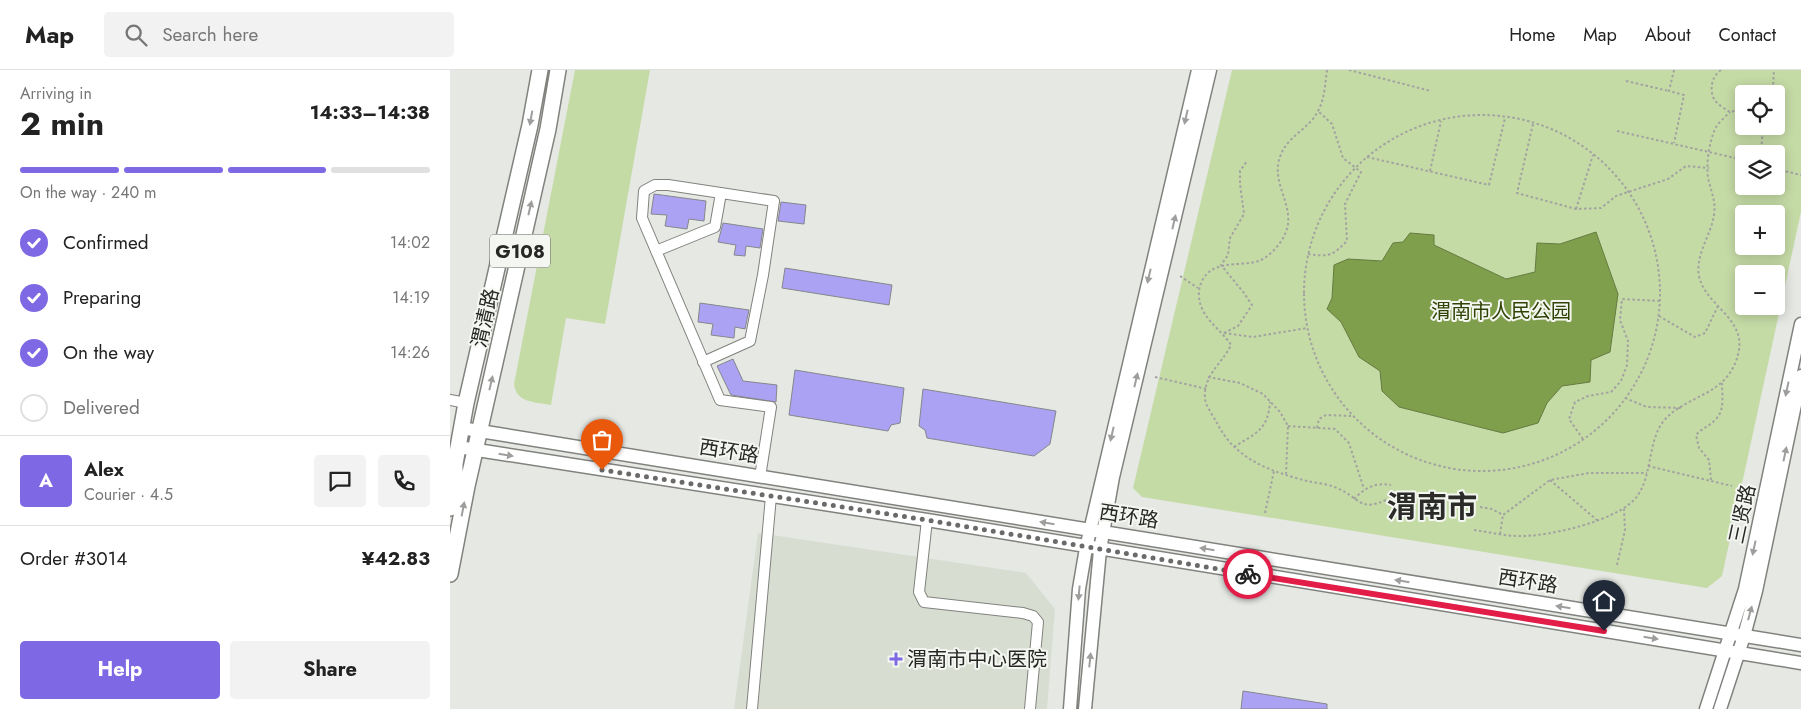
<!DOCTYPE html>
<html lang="en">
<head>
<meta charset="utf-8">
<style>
	body { margin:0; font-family:Jost,"Noto Sans SC",sans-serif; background:#f2f2f2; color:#222; height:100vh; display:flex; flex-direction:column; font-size:19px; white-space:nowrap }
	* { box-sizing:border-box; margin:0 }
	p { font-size:16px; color:#767676 }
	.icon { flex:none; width:28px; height:28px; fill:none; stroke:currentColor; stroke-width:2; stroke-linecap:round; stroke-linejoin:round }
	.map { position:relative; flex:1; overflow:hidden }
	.sheet { display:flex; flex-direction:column; background:#fff; width:450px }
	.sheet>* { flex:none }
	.tools { position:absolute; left:1285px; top:15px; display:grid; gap:10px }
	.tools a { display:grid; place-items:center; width:50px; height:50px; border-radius:5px; background:#fff; box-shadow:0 2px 12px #0003; font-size:25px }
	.pin { position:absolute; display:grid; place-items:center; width:42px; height:42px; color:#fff; margin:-51px -21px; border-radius:50% 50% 50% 0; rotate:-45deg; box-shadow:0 0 5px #0007 }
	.pin .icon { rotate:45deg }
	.courier { position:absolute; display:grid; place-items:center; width:50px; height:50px; margin:-25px; border:4px solid #e11d48; border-radius:50%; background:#fff; color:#222; box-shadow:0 1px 6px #0007 }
	.overview em { font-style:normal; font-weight:700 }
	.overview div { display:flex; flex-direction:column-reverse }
	.overview { display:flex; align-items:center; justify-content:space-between; height:85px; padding:0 20px }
	h1 { font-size:32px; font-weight:700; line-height:38px }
	.bar { display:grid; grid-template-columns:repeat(4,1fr); gap:8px 5px; align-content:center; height:60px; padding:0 20px }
	.bar i { height:6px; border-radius:4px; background:#e0e0e0 }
	.bar .current { background:#7e68e3 }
	.bar p { grid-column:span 4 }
	.line { display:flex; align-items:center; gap:12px; padding:0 20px; border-top:1px solid #e0e0e0 }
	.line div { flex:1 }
	.round { display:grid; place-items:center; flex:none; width:52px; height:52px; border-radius:5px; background:#f2f2f2 }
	ol { padding:0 20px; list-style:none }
	li { display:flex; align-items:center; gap:15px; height:55px }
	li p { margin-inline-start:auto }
	li .icon { padding:5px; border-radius:50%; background:#7e68e3; color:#fff; stroke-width:4 }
	li:last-child { color:#767676 }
	li i { width:28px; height:28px; border:2px solid #e0e0e0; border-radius:50% }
	.primary-button { display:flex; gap:10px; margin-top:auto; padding:10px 20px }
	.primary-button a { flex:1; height:58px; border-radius:5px; background:#7e68e3; color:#fff; font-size:20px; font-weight:700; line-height:58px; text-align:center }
	.primary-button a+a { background:#f2f2f2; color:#222 }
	header { display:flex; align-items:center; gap:30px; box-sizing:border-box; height:70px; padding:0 25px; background:#fff; border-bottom:1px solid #e0e0e0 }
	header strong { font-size:24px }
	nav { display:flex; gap:28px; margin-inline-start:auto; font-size:18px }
	.search { width:350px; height:45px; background:#f2f2f2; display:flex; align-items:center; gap:12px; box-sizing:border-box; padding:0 18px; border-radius:5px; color:#767676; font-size:19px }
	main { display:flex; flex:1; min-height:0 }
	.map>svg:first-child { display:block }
</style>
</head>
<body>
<header>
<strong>Map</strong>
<div class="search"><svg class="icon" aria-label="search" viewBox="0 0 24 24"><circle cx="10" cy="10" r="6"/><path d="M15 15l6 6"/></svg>Search here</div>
<nav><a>Home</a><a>Map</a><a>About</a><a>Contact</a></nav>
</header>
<main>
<section class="sheet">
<div class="overview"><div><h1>2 min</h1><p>Arriving in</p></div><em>14:33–14:38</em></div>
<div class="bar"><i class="current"></i><i class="current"></i><i class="current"></i><i></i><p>On the way · 240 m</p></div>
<ol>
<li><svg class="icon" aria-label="check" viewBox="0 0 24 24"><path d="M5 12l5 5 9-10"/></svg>Confirmed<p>14:02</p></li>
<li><svg class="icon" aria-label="check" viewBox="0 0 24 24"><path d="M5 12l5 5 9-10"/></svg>Preparing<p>14:19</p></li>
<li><svg class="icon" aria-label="check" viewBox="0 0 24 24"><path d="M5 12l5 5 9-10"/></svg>On the way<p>14:26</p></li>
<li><i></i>Delivered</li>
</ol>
<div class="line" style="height:90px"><b class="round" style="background:#7e68e3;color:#fff">A</b><div><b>Alex</b><p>Courier · 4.5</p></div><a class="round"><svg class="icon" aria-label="chat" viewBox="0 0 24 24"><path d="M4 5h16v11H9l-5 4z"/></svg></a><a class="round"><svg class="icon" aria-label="phone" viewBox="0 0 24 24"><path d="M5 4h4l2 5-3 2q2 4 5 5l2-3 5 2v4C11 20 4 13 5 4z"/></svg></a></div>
<div class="line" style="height:65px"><div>Order #3014</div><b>¥42.83</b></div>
<div class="primary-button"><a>Help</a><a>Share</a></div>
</section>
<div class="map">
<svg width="1351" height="639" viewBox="0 0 1351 639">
	<rect width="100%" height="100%" fill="#e6e8e4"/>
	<!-- built -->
	<path fill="#d8ddd2" d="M308,463L576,503L605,539L597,639H284Z"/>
	<!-- green -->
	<path fill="#c5dba6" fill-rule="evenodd" d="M125,0H200L155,254L116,248L101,335C85,332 66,333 64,314Z
		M782,0H1351V142L1272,506L1257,518L692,427L683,418ZM1294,24H1326V56H1294ZM1294,84H1326V116H1294ZM1294,144H1326V176H1294ZM1294,204H1326V236H1294Z"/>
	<!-- water -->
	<path fill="#809f4c" stroke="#657b41" d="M1146,162L1168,224L1160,282L1141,290L1140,312L1112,316L1097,333L1088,353L1053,363L949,337L932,321L930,301L909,287L891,252L877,239L882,228L884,195L898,189L932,191L943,173L953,172L960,163L984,165V175L1056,209L1085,202L1087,173L1110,174Z"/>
	<!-- building -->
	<path fill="#aba2f4" stroke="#86868b" d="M204,124L256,131L254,151L239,149L237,159L215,156L217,145L201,144Z
		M331,132L356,135L354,154L328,151Z
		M273,153L313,159L310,178L296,176L295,186L284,185L286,175L268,172Z
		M335,198L442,215L439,235L332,218Z
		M250,233L299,240L295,259L285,257L284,268L261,265L263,254L248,252Z
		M283,289L293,311L327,315L326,332L281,325L267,296Z
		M345,300L454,318L450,353L441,355L438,361L339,345Z
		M473,319L606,341L600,374L584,386L477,368L475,360L469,356Z
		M793,621L877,634V639H791Z"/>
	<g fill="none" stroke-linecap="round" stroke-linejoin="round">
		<defs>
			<path id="minor" d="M206,181L265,157L271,123
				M253,292L300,271L313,205L324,131L218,115H205L194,121L192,148L270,330L321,337L310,407
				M0,330L16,333
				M477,450L469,522L474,532L573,543L583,546L588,552L580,639
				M302,639L321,426"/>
			<path id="major" d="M11,358L1351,575
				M8,377L477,450L1351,593
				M620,639L629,519L636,478L748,0
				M635,639L650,480L663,407L760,0
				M1256,639L1295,519L1351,254
				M1270,639L1294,566L1306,521L1351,306"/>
			<path id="highway" d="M0,438L5,414V394L16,333L80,55L90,0
				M0,504L17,416L98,59L108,0"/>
		</defs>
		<!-- minor casing -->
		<use href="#minor" stroke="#80827e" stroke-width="12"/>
		<!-- major casing -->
		<use href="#major" stroke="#80827e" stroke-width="15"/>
		<!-- highway casing -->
		<use href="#highway" stroke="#80827e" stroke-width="18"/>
		<!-- path -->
		<path stroke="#a2a3a0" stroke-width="2" stroke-dasharray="2.5 2.5" stroke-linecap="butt" d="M877,0C875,14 875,28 868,41C858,61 836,65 829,90C822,116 847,139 835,164C831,174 819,187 809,191C789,197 763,189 752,211C748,219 748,228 751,236C756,251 773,262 781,275C772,294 753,305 755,329C756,336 763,346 767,353C785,389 819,401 857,411C866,413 878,414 887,418C911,428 909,443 938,429
			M899,0L981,21
			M1224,0L1219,21L1234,25L1224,73
			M1271,0C1262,6 1259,19 1264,29C1267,34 1275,39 1280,42L1294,39
			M1176,11L1219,21
			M1320,24L1323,16L1324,0
			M854 223a178 178 0 1 1 356 0a178 178 0 1 1-356 0Z
			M1083,54L1067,123L1126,139L1151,138L1166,126L1218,109L1236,96L1259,98
			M1167,61L1294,90
			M1311,84L1313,56
			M917,87L1039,115L1055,48
			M1326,99L1351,105
			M980,101L991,51
			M1126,139L1143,85
			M858,184C879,187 882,186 897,171L895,134L911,102L893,88L882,54L868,41
			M730,206L748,218
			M1209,246L1245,267L1255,263L1268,236
			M774,263L788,256L802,235L794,223L771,195L778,185L780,168L794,144L790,114V101L797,91
			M774,263L803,267L857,258
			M705,307L757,319
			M758,307L790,313L813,324L830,342L838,356L836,404
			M1175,328L1197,337L1231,338
			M838,356L885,359L899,373L914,419
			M867,358L869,349L876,345L901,346
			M1133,369L1119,349L1125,332L1138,326L1161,322L1171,311L1177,295L1178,271L1170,250L1172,229L1210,231
			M784,377C806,363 818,360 820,332
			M1198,396L1282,416
			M1100,410L1148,451
			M1261,410L1259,390L1249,378L1246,365C1252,358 1260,356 1266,349C1275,340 1272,325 1272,313
			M904,429C915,418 925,412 941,415
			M1030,437L1042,439L1053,445L1100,410L1139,403H1197
			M815,443L824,401
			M1024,460C1039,462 1054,466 1069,466C1098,467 1172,450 1188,425C1202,404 1198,374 1212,353C1235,323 1280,328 1289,280C1294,247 1255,235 1249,206C1245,185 1261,165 1264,145C1266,132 1262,124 1259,112C1255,98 1259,73 1265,59C1268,53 1275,47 1280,42
			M1050,464L1053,445
			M1167,495L1175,460L1174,439"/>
		<!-- minor -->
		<use href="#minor" stroke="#fff" stroke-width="10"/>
		<!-- major -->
		<use href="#major" stroke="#fff" stroke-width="12"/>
		<!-- highway -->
		<use href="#highway" stroke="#fff" stroke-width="15"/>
	</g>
	<!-- one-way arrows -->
	<defs><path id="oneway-solid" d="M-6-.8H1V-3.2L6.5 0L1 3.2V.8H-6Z" transform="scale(1.25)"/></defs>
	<g fill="#9e9e9d">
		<use href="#oneway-solid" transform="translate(736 47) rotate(103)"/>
		<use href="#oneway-solid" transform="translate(81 48) rotate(100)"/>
		<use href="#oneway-solid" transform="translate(80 138) rotate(-77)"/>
		<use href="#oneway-solid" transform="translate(724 152) rotate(-77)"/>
		<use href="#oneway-solid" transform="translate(699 206) rotate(103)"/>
		<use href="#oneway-solid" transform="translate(686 310) rotate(-77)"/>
		<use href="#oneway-solid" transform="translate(41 313) rotate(-77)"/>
		<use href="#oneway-solid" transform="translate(1337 319) rotate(102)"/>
		<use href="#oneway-solid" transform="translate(662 364) rotate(103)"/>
		<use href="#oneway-solid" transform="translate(1335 384) rotate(-78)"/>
		<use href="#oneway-solid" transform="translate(56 385) rotate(9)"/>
		<use href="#oneway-solid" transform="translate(13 439) rotate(-79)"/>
		<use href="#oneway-solid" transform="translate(597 453) rotate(-171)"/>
		<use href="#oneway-solid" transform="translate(1304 478) rotate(102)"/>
		<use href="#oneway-solid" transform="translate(757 479) rotate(-171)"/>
		<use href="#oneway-solid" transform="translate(952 511) rotate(-171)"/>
		<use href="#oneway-solid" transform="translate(629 523) rotate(95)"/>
		<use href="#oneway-solid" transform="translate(1113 537) rotate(-171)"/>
		<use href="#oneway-solid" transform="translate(1300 543) rotate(-75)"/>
		<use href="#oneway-solid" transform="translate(1201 568) rotate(9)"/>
		<use href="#oneway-solid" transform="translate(640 590) rotate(-84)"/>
	</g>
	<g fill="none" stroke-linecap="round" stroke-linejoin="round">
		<!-- done -->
		<path stroke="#6a6b68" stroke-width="5" stroke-dasharray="0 9" d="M152,400L477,450L798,504"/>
		<!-- route -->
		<path stroke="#e11d48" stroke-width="6" d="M798,504L1154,561"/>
	</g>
	<!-- markers -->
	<path fill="#7e68e3" stroke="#f4f6f1" stroke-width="2" d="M443.5 581.5h5v5h5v5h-5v5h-5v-5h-5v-5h5z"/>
	<g text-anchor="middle" stroke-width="4" stroke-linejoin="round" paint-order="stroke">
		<!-- shield labels -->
		<rect fill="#f4f6f1" stroke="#646663" stroke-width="1" x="40" y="164.5" width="60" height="33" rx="4"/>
		<g font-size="19" font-weight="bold" fill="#272826">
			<text x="70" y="188">G108</text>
		</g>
		<!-- park labels -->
		<g font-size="20" fill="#304304" stroke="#f4f6f1">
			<text x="1051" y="248">渭南市人民公园</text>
		</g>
		<!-- street labels -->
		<g font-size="20" fill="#272826" stroke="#f4f6f1">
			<text transform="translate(35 248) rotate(-77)" y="7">渭清路</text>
			<text transform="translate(279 381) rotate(9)" y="7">西环路</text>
			<text transform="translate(1292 444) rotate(-78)" y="7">三贤路</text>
			<text transform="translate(679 446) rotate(9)" y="7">西环路</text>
			<text transform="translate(1078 511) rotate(9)" y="7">西环路</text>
		</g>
		<!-- poi labels -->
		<g font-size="20" fill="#272826" stroke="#f4f6f1" text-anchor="start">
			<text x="457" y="596">渭南市中心医院</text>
		</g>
		<!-- town labels -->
		<g font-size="30" font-weight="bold" fill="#2b2c29" stroke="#f4f6f1">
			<text x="982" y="447">渭南市</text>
		</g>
	</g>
</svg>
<div class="tools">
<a><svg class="icon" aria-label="locate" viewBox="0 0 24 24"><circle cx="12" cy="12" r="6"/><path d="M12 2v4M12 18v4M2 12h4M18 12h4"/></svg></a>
<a><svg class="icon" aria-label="layers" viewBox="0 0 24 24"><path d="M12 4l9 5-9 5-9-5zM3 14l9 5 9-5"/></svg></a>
<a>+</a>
<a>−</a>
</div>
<div class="pin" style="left:152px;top:400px;background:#ea580c"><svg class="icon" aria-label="bag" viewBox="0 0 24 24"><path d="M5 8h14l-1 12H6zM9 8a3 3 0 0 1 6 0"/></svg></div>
<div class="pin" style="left:1154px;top:561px;background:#1f2937"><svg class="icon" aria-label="home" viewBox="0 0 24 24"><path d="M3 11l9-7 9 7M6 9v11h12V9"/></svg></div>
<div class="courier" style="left:798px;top:504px"><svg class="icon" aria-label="bike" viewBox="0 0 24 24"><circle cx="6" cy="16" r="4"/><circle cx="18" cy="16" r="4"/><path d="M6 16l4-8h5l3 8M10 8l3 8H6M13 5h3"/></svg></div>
</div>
</main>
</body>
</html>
